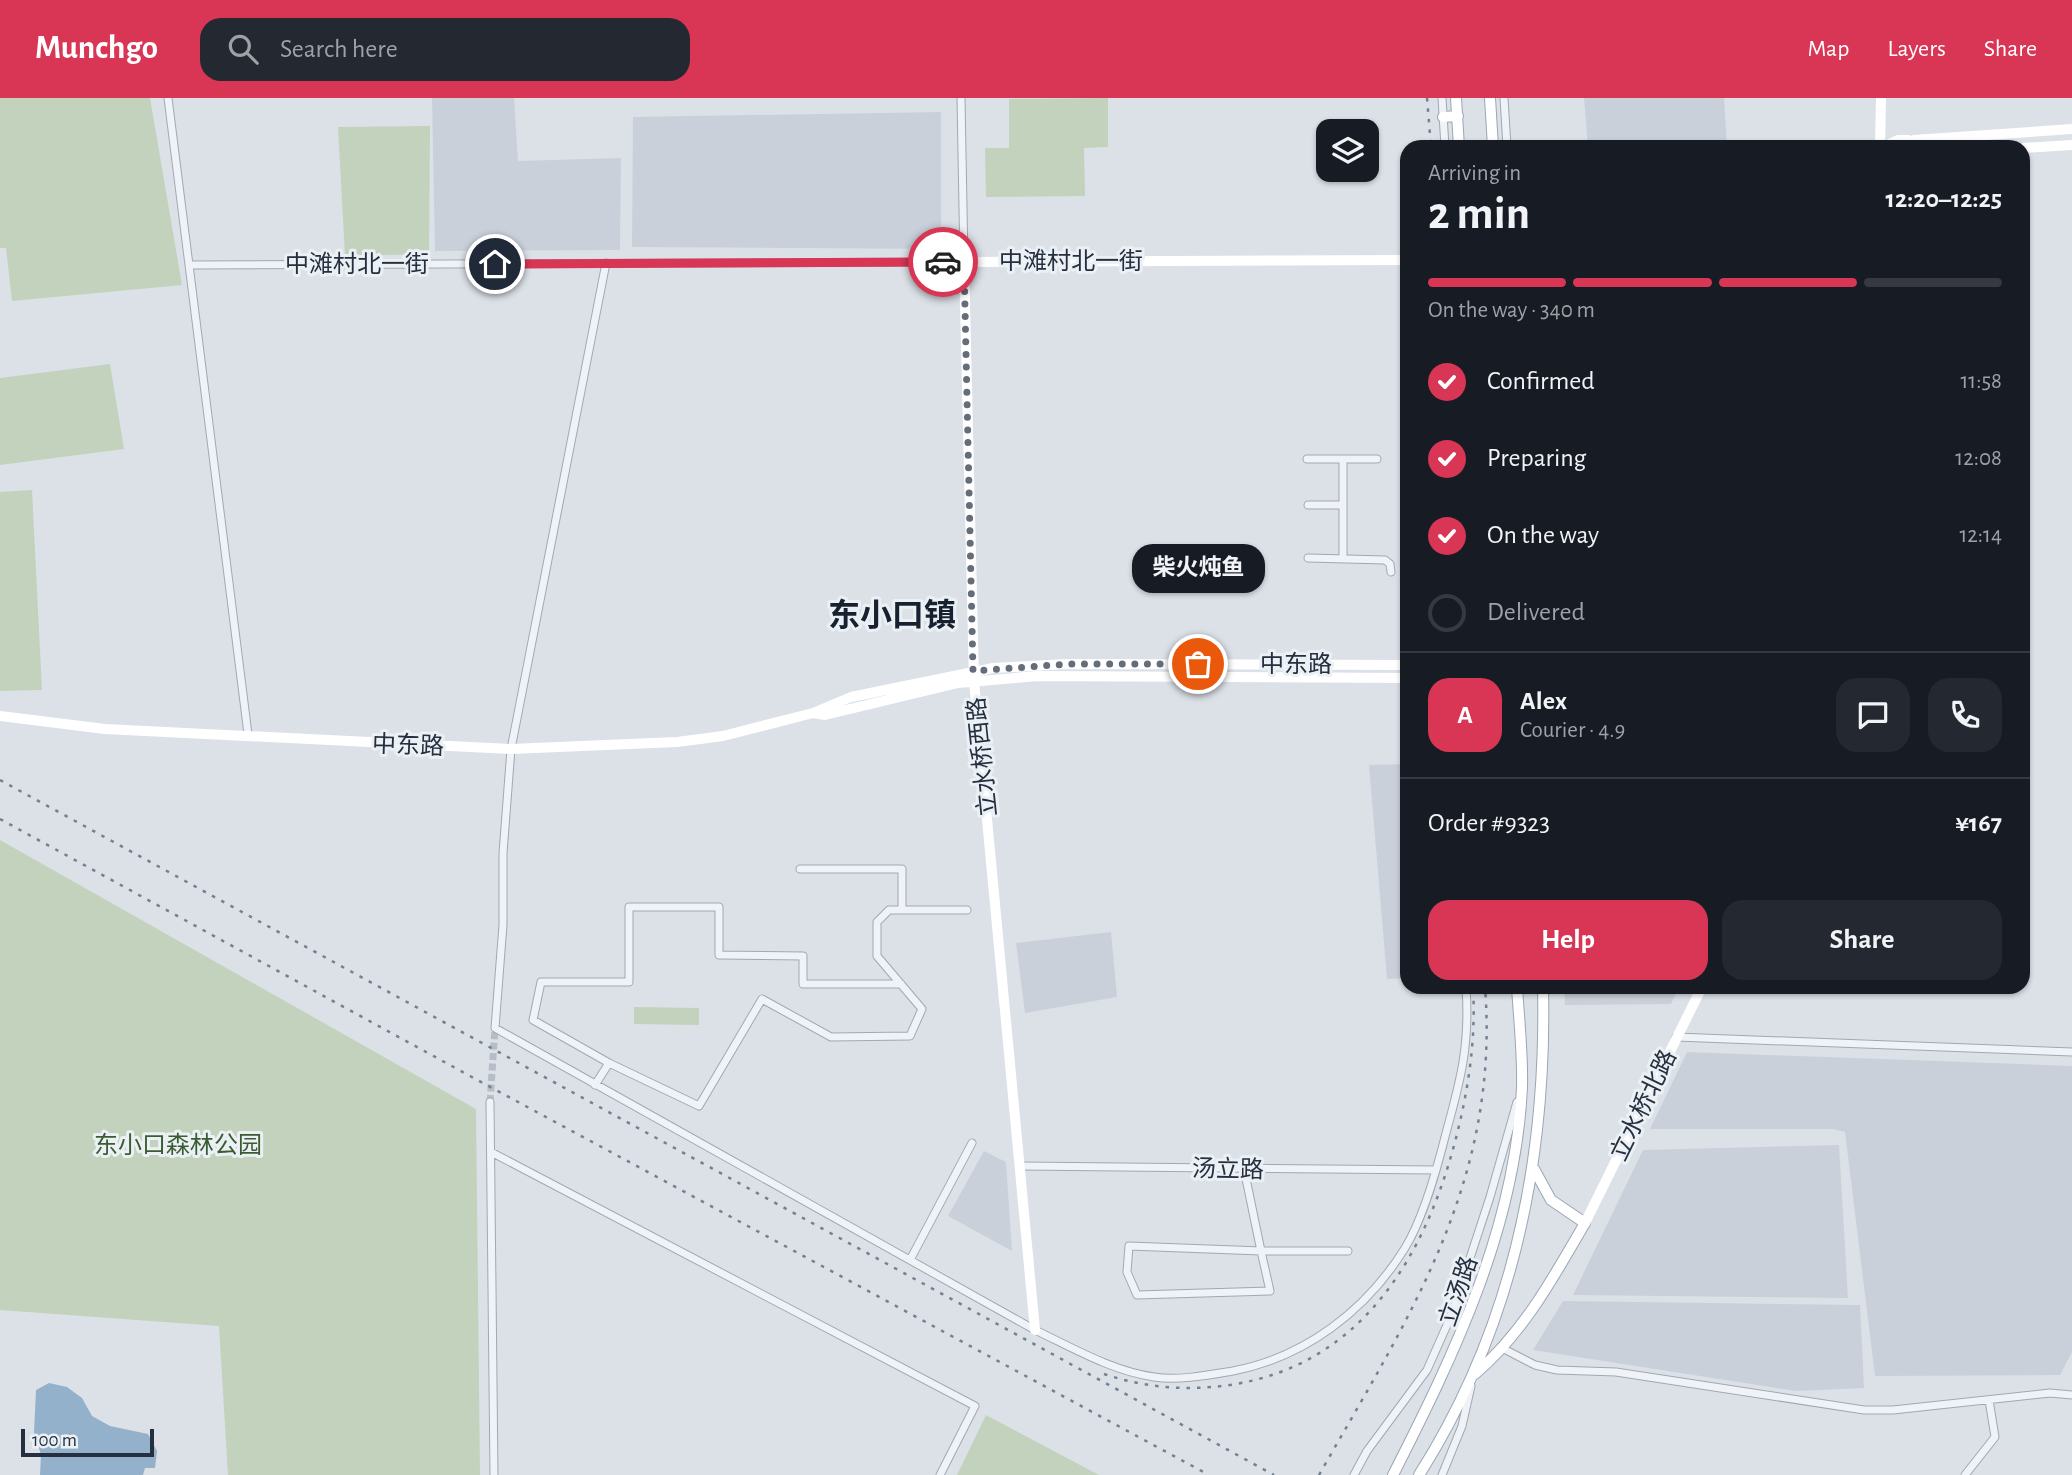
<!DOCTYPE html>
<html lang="en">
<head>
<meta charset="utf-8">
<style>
	body { margin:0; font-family:"Alegreya Sans","Noto Sans SC",sans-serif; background:#242831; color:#f1f3f6; height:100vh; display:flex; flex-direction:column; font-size:26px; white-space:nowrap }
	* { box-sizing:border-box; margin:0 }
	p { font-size:23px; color:#9ea1a6 }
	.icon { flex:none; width:38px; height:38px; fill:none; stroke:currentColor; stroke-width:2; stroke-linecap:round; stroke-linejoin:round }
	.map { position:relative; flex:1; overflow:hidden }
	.sheet { position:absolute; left:1400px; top:42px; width:630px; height:854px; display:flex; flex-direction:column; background:#171b24; border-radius:21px; box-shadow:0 2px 5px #0004 }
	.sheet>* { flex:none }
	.tools { position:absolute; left:1316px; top:21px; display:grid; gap:14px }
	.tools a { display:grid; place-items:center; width:63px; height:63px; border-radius:14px; background:#171b24; box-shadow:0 2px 5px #0004; font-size:35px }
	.scale { position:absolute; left:21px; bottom:18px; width:133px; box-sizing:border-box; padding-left:7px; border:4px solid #252f3f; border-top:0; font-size:19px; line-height:24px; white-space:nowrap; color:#252f3f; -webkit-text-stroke:5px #ebf0f5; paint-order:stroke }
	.pin { position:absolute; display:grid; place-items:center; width:60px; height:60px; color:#fff; margin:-30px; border:4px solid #fff; border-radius:50%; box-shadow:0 2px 7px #0007 }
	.courier { position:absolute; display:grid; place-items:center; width:70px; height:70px; margin:-35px; border:5px solid #d93555; border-radius:50%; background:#fff; color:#222; box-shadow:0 2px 9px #0007 }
	.bubble { position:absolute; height:49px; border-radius:21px; background:#171b24; box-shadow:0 2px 5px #0004; font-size:23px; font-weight:700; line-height:49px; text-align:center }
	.summary em { font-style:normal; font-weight:700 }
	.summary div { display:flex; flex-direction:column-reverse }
	.summary { display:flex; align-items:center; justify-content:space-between; height:119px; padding:0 28px }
	h1 { font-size:46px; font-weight:700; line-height:52px }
	.bar { display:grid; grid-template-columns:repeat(4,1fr); gap:10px 7px; align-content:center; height:84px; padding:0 28px }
	.bar i { height:9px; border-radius:5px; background:#363941 }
	.bar .selected { background:#d93555 }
	.bar p { grid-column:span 4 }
	.line { display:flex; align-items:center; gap:18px; padding:0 28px; border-top:2px solid #363941 }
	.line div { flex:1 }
	.round { display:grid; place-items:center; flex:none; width:74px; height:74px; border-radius:21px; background:#242831 }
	ol { padding:0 28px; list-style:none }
	li { display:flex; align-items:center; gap:21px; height:77px }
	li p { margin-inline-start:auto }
	li .icon { padding:7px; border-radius:50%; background:#d93555; color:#fff; stroke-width:4 }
	li:last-child { color:#9ea1a6 }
	li i { width:38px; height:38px; border:4px solid #363941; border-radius:50% }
	.action { display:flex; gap:14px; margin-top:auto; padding:14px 28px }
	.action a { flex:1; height:80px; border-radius:21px; background:#d93555; color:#fff; font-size:28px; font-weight:700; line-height:80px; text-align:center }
	.action a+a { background:#242831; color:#f1f3f6 }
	header { display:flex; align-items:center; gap:42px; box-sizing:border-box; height:98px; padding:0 35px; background:#d93555; color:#fff }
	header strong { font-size:33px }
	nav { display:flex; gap:38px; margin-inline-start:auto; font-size:24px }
	.search { width:490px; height:63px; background:#242831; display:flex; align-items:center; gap:18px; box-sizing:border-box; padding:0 24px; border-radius:21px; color:#9ea1a6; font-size:26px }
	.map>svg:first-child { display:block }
</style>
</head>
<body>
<header>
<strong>Munchgo</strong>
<div class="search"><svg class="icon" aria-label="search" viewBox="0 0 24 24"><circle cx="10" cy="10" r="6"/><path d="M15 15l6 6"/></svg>Search here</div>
<nav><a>Map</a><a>Layers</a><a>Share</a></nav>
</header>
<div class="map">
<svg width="2072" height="1377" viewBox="0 0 2072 1377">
	<rect width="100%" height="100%" fill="#dce1e8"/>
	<!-- built -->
	<path fill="#cad0da" d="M432,0H514L518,63L621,60L620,152L435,153Z
		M1584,0H1724L1727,49H1588Z
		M941,14V151L632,149L633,19Z
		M1407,666V880L1387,881L1369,667Z
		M1111,834L1117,899L1025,915L1016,845Z
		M1564,889H1679L1671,906L1565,907Z
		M1687,954L2072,968V1254L2060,1277L1875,1278L1845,1034L1833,1031H1650Z
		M1839,1047L1848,1200L1573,1197L1643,1052Z
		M984,1053L1006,1064L1012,1153L948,1118Z
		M1563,1203L1860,1207L1864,1290L1796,1293L1533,1252Z"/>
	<!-- green -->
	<path fill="#c3d2bc" d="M0,0H150L182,187L12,203L6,150H0Z
		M1108,0V49L1084,50L1085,98L986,99L985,50H1009V1Z
		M430,28L429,156L345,158L338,29Z
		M110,266L124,351L0,367V280Z
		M32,392L42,592L0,593V394Z
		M0,742L476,1011L480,1377H228L219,1228L0,1212Z
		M634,909L699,910V927L634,926Z
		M986,1317L1099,1377H957Z"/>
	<!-- water -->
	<path fill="#94b1cb" d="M49,1285L67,1289L82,1300L92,1318L110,1328L148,1336L157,1353L155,1370H145L143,1377H40L41,1357L34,1334L36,1292Z"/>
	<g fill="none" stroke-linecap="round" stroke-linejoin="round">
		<!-- street-tunnel -->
		<path stroke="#b7bdc6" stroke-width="7" stroke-dasharray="7 3.5" stroke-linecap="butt" d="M490,1004L495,930"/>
		<defs>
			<path id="street" d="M168,0L248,636
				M1442,0L1445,49
				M1504,0L1507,49
				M606,165L511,651L503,755V827L495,930L1035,1232C1073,1250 1112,1273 1154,1279C1178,1283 1209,1277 1233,1273C1305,1259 1366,1213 1405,1150C1424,1119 1437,1071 1446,1035C1461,981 1470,946 1466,889
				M190,167L964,164L961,0
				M1307,361H1377
				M1343,361V461
				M1308,407H1343
				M1308,460L1385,462L1390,466L1391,474
				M800,771H902V812H967
				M1676,939L2072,954
				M609,965L533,922L541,884H629V809H719V857L803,858V886H901
				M595,987L609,965L699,1008L762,901L831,939L910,938L922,911L877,858V824L889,812H902
				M490,1004L494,1377
				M491,1054L975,1308L940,1377
				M1021,1068L1436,1072
				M1244,1071L1261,1153H1348
				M1129,1148L1261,1153L1270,1193L1137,1197L1127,1174Z
				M910,1162L972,1045
				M1504,1251L1535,1267L1557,1272L1616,1274L1864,1312H1893L2050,1295L2072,1297
				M1354,1377L1367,1353L1427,1272L1451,1218L1490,1099L1517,1004
				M1442,1377L1462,1328L1471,1288
				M1965,1377L1995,1339L1989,1302"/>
			<path id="primary" d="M1456,0L1459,49
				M1490,0L1493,49
				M1443,19L1458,18
				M1475,1276C1524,1234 1553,1180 1585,1125L1551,1102L1534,1071
				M1393,1377C1455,1255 1515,1130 1522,990C1523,957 1519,922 1517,889
				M1419,1377C1513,1229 1547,1062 1543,889"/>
		</defs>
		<!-- street casing -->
		<use href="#street" stroke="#a1a8b2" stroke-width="9"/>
		<!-- primary casing -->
		<use href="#primary" stroke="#9aa6b4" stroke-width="12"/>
		<!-- street -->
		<use href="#street" stroke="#eff2f6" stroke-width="7"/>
		<!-- secondary -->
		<path stroke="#fff" stroke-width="10" d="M1914,42L2072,31
			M1880,49L1881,0
			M1883,49L1898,42H1908
			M2023,50L2072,47
			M813,615L825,617L958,585L1037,578L1407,580
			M0,618L105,631L511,651L677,644L723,638L813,615L851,599L993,570L1067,566L1407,567
			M1585,1125L1702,889
			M1035,1232L974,583L964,164L1407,162"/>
		<!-- primary -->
		<use href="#primary" stroke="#fff" stroke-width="10"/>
		<!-- rail -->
		<path stroke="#748192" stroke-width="2.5" stroke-dasharray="3.5 7" stroke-linecap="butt" d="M1427,0L1431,49
			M0,682L1274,1377
			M0,721L470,978L1209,1377
			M1104,1276C1146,1290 1186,1293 1230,1287C1363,1267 1427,1156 1457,1036C1469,988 1476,939 1473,889
			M1319,1377C1410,1217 1500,1082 1485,889"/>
	</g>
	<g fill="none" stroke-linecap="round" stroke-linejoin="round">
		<!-- done -->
		<path stroke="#656d7a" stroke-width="7" stroke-dasharray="0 12.6" d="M943,164H964L973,573L1068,566H1198"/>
		<!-- route -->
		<path stroke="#d93555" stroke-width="9" d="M495,166L943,164"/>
	</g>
	<g text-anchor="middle" stroke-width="6" stroke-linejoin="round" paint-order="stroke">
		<!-- street labels -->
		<g font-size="24" fill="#252f3f" stroke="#ebf0f5">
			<text x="1071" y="171">中滩村北一街</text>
			<text x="357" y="174">中滩村北一街</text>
			<text x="1296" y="574">中东路</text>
			<text transform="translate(408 647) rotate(2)" y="8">中东路</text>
			<text transform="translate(982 659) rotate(-96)" y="8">立水桥西路</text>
			<text transform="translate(1643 1007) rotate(-64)" y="8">立水桥北路</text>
			<text transform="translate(1228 1071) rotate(1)" y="8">汤立路</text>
			<text transform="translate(1458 1193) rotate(-71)" y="8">立汤路</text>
		</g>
		<!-- park labels -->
		<g font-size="24" fill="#3b5c31" stroke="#ebf0f5">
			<text x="178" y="1055">东小口森林公园</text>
		</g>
		<!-- district labels -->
		<g font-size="32" font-weight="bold" fill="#172130" stroke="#ebf0f5">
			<text x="892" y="528">东小口镇</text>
		</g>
	</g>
</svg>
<div class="tools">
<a><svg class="icon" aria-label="layers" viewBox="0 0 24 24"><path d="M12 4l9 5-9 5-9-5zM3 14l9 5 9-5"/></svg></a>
</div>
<div class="scale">100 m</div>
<div class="pin" style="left:1198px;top:566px;background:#ea580c"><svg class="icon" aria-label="bag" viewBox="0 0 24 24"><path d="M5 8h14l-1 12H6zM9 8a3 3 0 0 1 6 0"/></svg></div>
<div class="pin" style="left:495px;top:166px;background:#1f2937"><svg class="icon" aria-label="home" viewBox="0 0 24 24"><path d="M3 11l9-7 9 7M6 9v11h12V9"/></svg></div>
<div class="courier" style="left:943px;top:164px"><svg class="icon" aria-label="car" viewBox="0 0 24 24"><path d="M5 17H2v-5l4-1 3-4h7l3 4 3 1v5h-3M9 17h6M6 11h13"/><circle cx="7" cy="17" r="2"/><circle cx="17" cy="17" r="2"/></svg></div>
<div class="bubble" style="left:1132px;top:446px;width:133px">柴火炖鱼</div>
<section class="sheet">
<div class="summary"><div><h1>2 min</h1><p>Arriving in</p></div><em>12:20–12:25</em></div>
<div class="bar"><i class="selected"></i><i class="selected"></i><i class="selected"></i><i></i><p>On the way · 340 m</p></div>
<ol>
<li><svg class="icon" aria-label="check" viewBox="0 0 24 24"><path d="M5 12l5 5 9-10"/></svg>Confirmed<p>11:58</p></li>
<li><svg class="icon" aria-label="check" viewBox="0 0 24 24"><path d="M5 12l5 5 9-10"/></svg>Preparing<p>12:08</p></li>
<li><svg class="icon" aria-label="check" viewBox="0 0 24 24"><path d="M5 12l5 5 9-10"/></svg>On the way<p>12:14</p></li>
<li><i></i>Delivered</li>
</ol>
<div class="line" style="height:126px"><b class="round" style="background:#d93555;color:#fff">A</b><div><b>Alex</b><p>Courier · 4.9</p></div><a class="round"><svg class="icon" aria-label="chat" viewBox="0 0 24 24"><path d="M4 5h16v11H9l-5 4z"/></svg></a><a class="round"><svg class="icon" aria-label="phone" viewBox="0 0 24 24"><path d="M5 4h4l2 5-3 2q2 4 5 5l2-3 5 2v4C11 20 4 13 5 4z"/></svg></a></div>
<div class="line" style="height:91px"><div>Order #9323</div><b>¥167</b></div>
<div class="action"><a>Help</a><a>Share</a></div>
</section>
</div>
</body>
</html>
